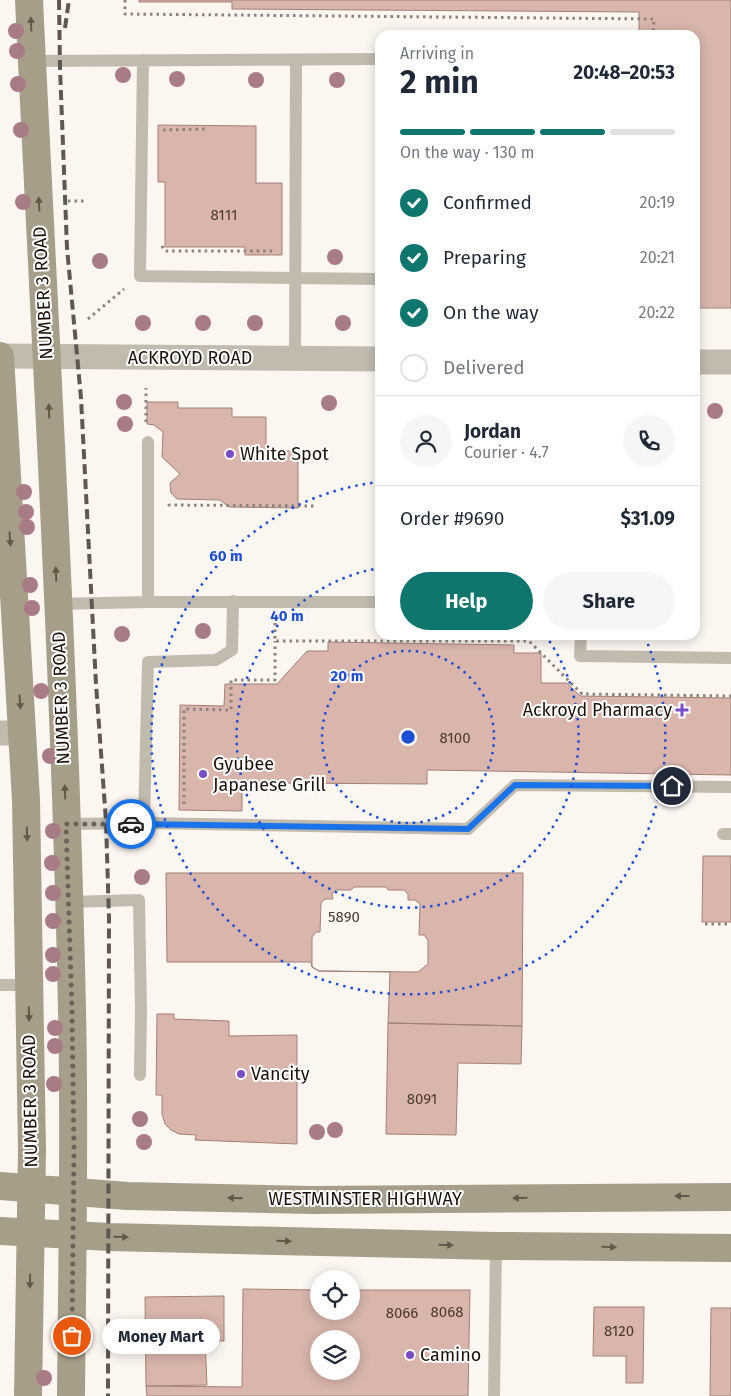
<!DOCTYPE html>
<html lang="en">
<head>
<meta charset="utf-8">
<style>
	body { margin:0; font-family:"Fira Sans",sans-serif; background:#f6f6f7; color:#1f2937; height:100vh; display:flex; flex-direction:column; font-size:19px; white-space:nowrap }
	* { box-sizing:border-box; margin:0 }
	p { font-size:16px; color:#747a83 }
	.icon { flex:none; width:28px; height:28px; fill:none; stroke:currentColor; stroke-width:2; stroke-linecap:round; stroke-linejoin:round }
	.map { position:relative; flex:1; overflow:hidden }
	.side { position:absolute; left:375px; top:30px; width:325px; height:610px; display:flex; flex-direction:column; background:#fff; border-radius:15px; box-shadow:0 2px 12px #0003 }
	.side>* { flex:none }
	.buttons { position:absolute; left:310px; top:1270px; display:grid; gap:10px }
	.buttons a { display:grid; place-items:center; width:50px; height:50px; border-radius:50%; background:#fff; box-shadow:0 2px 12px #0003; font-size:25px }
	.pin { position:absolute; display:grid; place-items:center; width:42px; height:42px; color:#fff; margin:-21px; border:2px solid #fff; border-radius:50%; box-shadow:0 1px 5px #0007 }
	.courier { position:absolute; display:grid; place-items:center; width:50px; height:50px; margin:-25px; border:4px solid #1a73e8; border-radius:50%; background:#fff; color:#222; box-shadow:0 1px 6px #0007 }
	.bubble { position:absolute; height:35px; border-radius:18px; background:#fff; box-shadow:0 2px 12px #0003; font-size:16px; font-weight:700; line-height:35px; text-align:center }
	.overview em { font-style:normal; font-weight:700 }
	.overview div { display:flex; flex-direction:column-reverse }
	.overview { display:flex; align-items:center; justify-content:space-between; height:85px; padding:0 25px }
	h1 { font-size:32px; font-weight:700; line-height:38px }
	.bar { display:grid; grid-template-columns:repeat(4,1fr); gap:8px 5px; align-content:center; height:60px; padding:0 25px }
	.bar i { height:6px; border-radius:4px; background:#e0e1e3 }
	.bar .selected { background:#0f766e }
	.bar p { grid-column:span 4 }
	.line { display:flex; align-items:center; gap:12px; padding:0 25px; border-top:1px solid #e0e1e3 }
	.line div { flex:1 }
	.round { display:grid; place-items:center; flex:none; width:52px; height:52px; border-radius:26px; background:#f6f6f7 }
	ol { padding:0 25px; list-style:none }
	li { display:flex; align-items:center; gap:15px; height:55px }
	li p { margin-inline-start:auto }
	li .icon { padding:5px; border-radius:50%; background:#0f766e; color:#fff; stroke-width:4 }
	li:last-child { color:#747a83 }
	li i { width:28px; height:28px; border:2px solid #e0e1e3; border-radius:50% }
	.button { display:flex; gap:10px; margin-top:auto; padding:10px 25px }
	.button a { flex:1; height:58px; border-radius:30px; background:#0f766e; color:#fff; font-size:20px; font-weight:700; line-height:58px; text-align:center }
	.button a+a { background:#f6f6f7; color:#1f2937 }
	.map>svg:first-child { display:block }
</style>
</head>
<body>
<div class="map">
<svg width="731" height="1396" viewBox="0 0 731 1396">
	<rect width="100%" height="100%" fill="#fcf6f1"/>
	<!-- building -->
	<path fill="#d9b5ac" stroke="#a28178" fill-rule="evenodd" d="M139,0H731V308H695V35H639V12L232,9V2H139Z
		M158,125L256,126V183H282V255H245V247H165V182H158Z
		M147,402H178V408H232V417H266V451H298V508L229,507L220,500L177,499L171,493L170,483L180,474L162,457L163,432L154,425L147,424Z
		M328,642L514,645V653H541V683H567L580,696L731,698V775L427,770V784L280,783V791L242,790V811L179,810L180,705L224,706L225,684H277L307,651H328Z
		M703,856H731V922H702Z
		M166,873H523L522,1026L388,1023L390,972L319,971L312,967L311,962H167Z
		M354,887H386L388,890H404L408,894V900H415L420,904L419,935H424L428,940V964L418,972L319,971L312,967V937L316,932H320L321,903L325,899H333L332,894L336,890H351Z
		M157,1014H174V1019L229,1021V1036L297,1035V1144L195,1140L196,1135L179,1134L171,1130L165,1124L162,1114V1095H156Z
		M388,1023L522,1026L521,1064L458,1063L456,1135L386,1134Z
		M243,1289L319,1290V1311H351V1290H470L468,1396H147L146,1386L242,1387ZM319,1339H351V1371H319Z
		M224,1296V1341H205L207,1385L146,1386L145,1297Z
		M594,1307H644L643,1383H626V1356H593Z
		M711,1308H731V1396H710Z"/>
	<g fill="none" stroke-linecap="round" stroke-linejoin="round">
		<!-- path -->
		<path stroke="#8a827c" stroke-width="3" stroke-dasharray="2.5 4" stroke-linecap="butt" d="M125,0V14L654,19L653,35
			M163,130L207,129
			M68,201H86
			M162,246L165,251H275
			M88,319L124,289
			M146,422V388
			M169,504V505L315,506
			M275,623V641H529L582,694L731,696
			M184,804V709L231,710V680H275V641
			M705,924H731"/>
		<!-- service -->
		<path stroke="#c1bbae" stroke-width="12" d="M143,60L140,276L380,279
			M32,61L380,59
			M295,359L296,60
			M148,442V602
			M233,601L232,650L216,660L148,662L144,823L468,829L515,785L731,787
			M57,604L148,602H380
			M581,635L580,656L731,658
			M66,824L144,823
			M723,834H731
			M69,902L139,900L141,1011L140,1075
			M0,985H29
			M494,1396L496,1246"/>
		<!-- minor -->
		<path stroke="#c1bbae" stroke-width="25" d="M0,356L380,359
			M695,362H731
			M0,733H22"/>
		<!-- secondary -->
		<path stroke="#a79e8a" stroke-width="28" d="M29,0C45,337 65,673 72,1010C75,1139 72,1267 71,1396
			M0,356L26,800L32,1150L28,1396
			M0,1186L127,1196L312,1200L731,1197
			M0,1231L109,1237L496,1246L731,1248"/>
		<!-- rail -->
		<path stroke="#5f5750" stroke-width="4" stroke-dasharray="10 5" stroke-linecap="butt" d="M59,0L60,68L67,248L81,398L96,684L106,821L109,919L108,1396
			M65,28L69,0"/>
	</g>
	<!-- trees -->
	<g fill="#a97b84">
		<circle cx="16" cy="31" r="8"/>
		<circle cx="17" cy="51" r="8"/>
		<circle cx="123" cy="75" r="8"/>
		<circle cx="177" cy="79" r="8"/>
		<circle cx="256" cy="80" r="8"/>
		<circle cx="337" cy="80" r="8"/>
		<circle cx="18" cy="84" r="8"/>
		<circle cx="21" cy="130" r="8"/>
		<circle cx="23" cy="202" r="8"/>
		<circle cx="335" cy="257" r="8"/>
		<circle cx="100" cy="261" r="8"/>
		<circle cx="143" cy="323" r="8"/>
		<circle cx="203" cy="323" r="8"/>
		<circle cx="255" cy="323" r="8"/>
		<circle cx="343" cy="323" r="8"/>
		<circle cx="124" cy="402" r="8"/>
		<circle cx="329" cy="403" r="8"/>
		<circle cx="715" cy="411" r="8"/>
		<circle cx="125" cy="424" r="8"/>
		<circle cx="24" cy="492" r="8"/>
		<circle cx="26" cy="512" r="8"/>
		<circle cx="27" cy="527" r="8"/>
		<circle cx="30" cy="585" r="8"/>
		<circle cx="32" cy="608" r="8"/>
		<circle cx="203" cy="631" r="8"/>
		<circle cx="122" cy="634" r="8"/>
		<circle cx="41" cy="691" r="8"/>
		<circle cx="50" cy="756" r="8"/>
		<circle cx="53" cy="831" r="8"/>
		<circle cx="52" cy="863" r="8"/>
		<circle cx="142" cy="877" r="8"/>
		<circle cx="53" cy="893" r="8"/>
		<circle cx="53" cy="921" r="8"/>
		<circle cx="53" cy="955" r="8"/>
		<circle cx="53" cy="974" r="8"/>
		<circle cx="55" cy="1028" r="8"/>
		<circle cx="55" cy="1046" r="8"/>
		<circle cx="54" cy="1084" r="8"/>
		<circle cx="140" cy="1119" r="8"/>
		<circle cx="335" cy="1130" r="8"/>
		<circle cx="317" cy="1132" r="8"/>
		<circle cx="144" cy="1142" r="8"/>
		<circle cx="44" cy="1378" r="8"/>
	</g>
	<!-- one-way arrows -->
	<defs><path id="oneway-solid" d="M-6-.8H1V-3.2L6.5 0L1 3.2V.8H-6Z" transform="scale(1.25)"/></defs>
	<g fill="#62584a">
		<use href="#oneway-solid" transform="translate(31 24) rotate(-93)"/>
		<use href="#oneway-solid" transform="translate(39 204) rotate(-93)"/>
		<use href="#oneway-solid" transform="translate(49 411) rotate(-92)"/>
		<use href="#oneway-solid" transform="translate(10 539) rotate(86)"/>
		<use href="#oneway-solid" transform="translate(56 574) rotate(-92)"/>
		<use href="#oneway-solid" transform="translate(20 702) rotate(86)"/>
		<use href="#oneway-solid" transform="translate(65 792) rotate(-92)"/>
		<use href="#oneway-solid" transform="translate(27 834) rotate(89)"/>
		<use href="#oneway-solid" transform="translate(29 1014) rotate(89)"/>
		<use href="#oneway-solid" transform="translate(682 1196) rotate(-180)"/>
		<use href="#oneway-solid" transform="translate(235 1198) rotate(-179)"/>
		<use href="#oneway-solid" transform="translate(520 1198) rotate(179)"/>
		<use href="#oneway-solid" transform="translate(121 1237) rotate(1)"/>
		<use href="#oneway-solid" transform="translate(284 1241) rotate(1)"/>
		<use href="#oneway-solid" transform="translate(446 1245) rotate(1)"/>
		<use href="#oneway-solid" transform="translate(609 1247) rotate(1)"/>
		<use href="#oneway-solid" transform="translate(30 1281) rotate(91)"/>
	</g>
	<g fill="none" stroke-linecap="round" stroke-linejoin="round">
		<!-- done -->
		<path stroke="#6a625b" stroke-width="5" stroke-dasharray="0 9" d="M72,1336L74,1150L72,1012L66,824H131"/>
		<!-- route -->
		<path stroke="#1a73e8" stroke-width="6" d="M131,824L468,829L515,785L672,786"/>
	</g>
	<!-- distance rings -->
	<g fill="none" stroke="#1d4ed8" stroke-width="2.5" stroke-dasharray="2.5 5">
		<circle cx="408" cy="737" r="86"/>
		<path d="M545 635A171 171 0 1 1 380 568"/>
		<path d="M645 637A257 257 0 1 1 379 482"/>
	</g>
	<!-- markers -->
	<g fill="#784dc6" stroke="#fff" stroke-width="2">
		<circle cx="230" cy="454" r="5"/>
		<path d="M679.5 702.5h5v5h5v5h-5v5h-5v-5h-5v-5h5z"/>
		<circle cx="203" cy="774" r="5"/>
		<circle cx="241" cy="1074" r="5"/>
		<circle cx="410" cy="1355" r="5"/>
	</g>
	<g text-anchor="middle" stroke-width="4" stroke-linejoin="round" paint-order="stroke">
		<!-- number labels -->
		<g font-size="15" fill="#4b3b32">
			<text x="224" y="220">8111</text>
			<text x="455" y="743">8100</text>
			<text x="344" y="922">5890</text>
			<text x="422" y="1104">8091</text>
			<text x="447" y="1317">8068</text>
			<text x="402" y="1318">8066</text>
			<text x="619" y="1336">8120</text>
		</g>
		<!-- street labels -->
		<g font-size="18" fill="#1c120a" stroke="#fff">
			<text transform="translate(43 293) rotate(-93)" y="6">NUMBER 3 ROAD</text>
			<text x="190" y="364">ACKROYD ROAD</text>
			<text transform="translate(61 698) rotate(-92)" y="6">NUMBER 3 ROAD</text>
			<text transform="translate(30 1101) rotate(-91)" y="6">NUMBER 3 ROAD</text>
			<text x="365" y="1205">WESTMINSTER HIGHWAY</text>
		</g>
		<!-- poi labels -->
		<g font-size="18" fill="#1c120a" stroke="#fff" text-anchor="start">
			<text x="240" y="460">White Spot</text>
			<text x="672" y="716" text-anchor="end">Ackroyd Pharmacy</text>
			<text x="213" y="770">Gyubee<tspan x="213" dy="21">Japanese Grill</tspan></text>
			<text x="251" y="1080">Vancity</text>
			<text x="420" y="1361">Camino</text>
		</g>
	</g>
	<circle cx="408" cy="737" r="8" fill="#1d4ed8" stroke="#fff" stroke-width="2.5"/>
	<g font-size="15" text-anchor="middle" font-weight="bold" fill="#1d4ed8" stroke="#fff" stroke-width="4" stroke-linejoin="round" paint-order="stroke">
		<text x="226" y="561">60 m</text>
		<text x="287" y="621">40 m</text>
		<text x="347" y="681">20 m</text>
	</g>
</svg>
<div class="buttons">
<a><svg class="icon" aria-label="locate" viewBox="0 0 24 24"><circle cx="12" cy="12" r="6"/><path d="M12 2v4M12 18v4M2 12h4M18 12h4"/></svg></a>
<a><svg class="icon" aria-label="layers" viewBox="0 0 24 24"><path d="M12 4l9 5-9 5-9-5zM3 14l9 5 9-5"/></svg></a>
</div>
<div class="pin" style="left:72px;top:1336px;background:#ea580c"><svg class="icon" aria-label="bag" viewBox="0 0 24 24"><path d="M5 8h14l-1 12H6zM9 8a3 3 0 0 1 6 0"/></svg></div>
<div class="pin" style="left:672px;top:786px;background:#1f2937"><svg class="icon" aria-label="home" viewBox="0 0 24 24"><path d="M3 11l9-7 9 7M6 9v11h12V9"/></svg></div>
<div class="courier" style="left:131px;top:824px"><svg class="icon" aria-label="car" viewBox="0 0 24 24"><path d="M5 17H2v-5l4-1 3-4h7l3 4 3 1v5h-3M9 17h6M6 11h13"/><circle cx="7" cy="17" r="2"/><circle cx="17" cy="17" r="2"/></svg></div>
<div class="bubble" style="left:102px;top:1319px;width:118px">Money Mart</div>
<section class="side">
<div class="overview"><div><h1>2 min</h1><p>Arriving in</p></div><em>20:48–20:53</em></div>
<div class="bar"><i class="selected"></i><i class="selected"></i><i class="selected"></i><i></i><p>On the way · 130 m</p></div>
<ol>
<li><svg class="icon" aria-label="check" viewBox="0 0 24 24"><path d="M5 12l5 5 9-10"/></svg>Confirmed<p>20:19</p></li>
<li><svg class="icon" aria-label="check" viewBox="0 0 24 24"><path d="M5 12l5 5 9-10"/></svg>Preparing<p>20:21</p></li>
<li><svg class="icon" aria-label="check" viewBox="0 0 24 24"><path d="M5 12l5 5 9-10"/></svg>On the way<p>20:22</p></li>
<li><i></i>Delivered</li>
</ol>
<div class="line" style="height:90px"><a class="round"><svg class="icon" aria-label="person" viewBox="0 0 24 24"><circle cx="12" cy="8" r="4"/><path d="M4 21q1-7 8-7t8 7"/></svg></a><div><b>Jordan</b><p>Courier · 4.7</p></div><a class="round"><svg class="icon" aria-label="phone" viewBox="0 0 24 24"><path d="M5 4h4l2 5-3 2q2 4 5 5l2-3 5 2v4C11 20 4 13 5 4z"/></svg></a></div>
<div class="line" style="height:65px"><div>Order #9690</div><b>$31.09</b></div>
<div class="button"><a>Help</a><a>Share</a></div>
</section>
</div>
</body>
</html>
